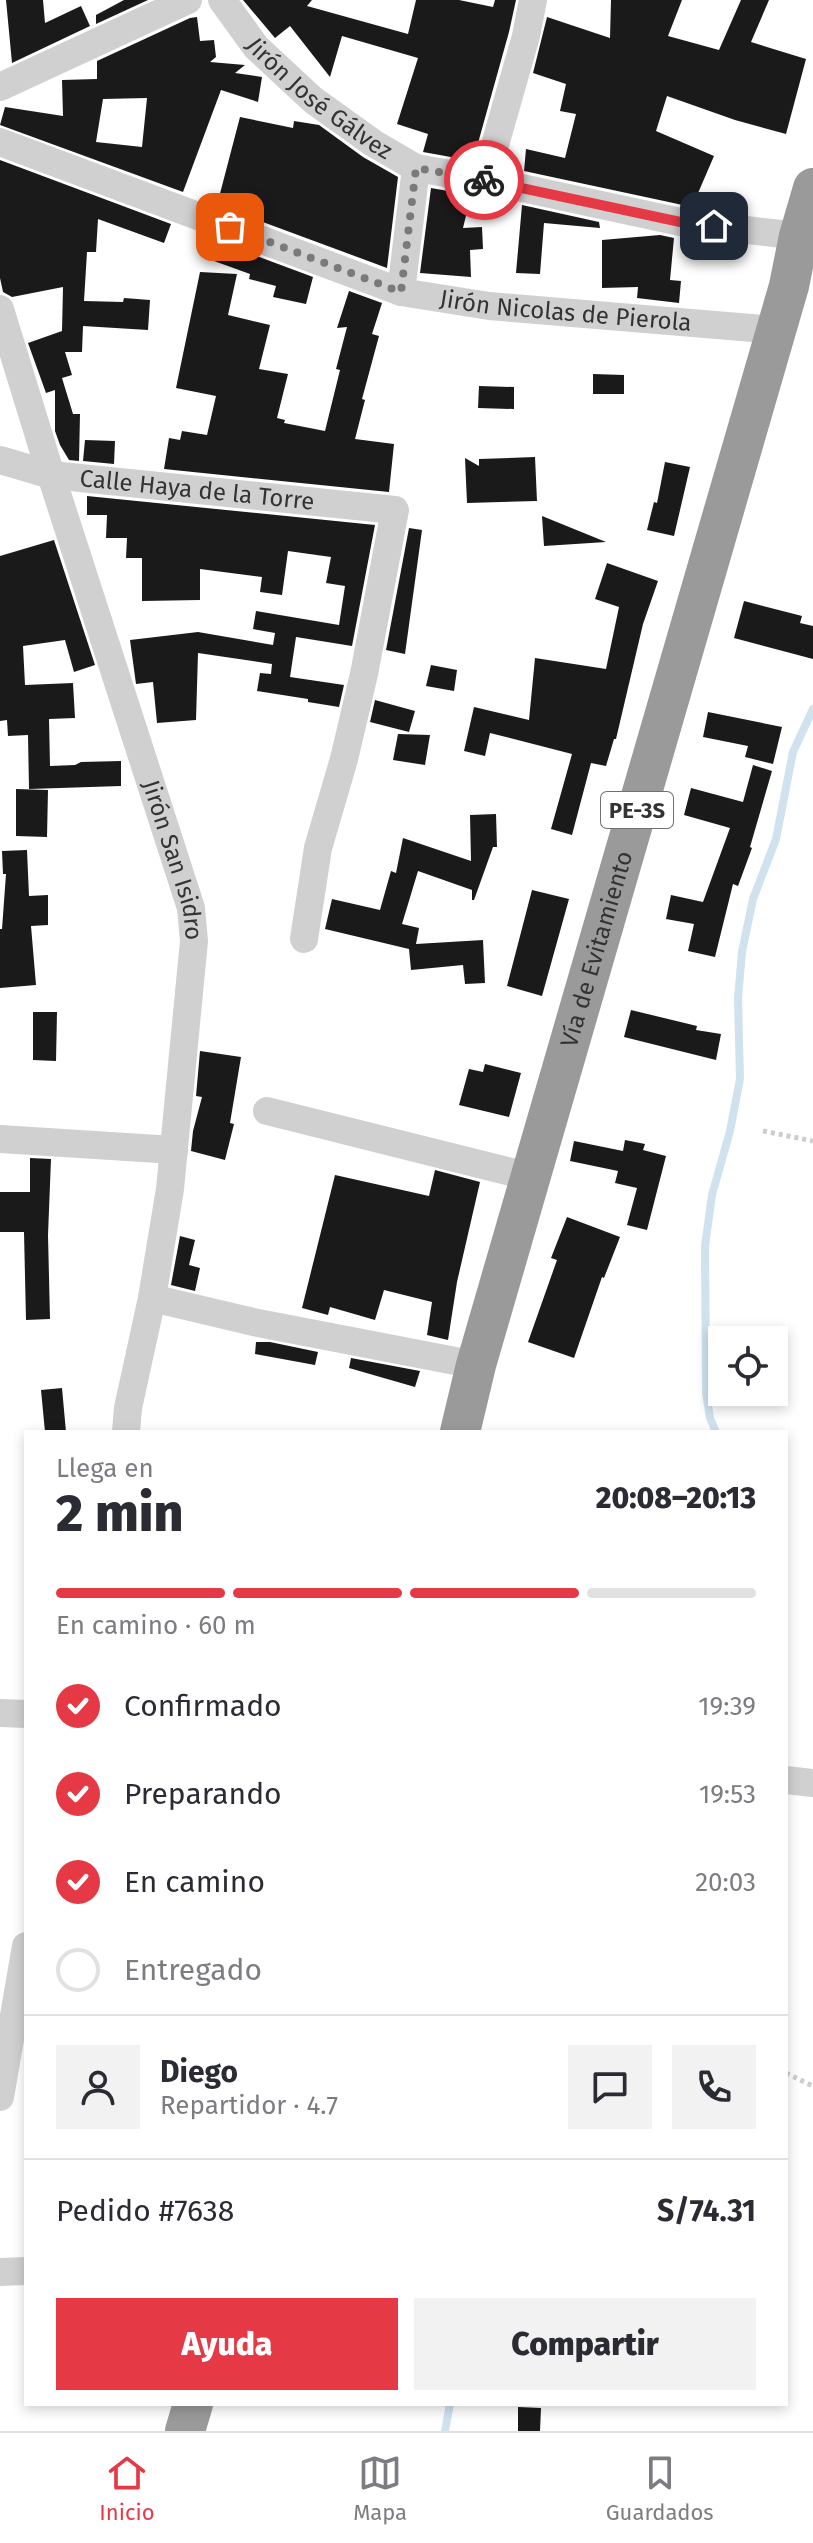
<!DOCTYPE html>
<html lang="es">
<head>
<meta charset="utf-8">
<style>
	body { margin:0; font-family:"Fira Sans",sans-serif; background:#f2f2f3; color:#2b2b33; height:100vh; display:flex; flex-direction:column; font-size:30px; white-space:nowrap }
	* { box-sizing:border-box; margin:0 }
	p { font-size:26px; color:#7c7c81 }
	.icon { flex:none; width:44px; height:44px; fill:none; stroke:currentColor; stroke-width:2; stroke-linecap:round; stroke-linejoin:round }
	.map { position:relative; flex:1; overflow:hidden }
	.sheet { position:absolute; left:24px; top:1430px; width:764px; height:976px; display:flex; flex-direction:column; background:#fff; border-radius:0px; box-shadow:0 4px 12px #0003 }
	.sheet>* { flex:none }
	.fabs { position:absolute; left:708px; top:1326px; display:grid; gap:16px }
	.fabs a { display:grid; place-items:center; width:80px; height:80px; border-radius:0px; background:#fff; box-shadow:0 4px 12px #0003; font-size:40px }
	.pin { position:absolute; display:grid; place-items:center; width:68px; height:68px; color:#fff; margin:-34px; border-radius:16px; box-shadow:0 4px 12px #0006 }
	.courier { position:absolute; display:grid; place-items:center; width:80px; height:80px; margin:-40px; border:6px solid #e63946; border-radius:50%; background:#fff; color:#222; box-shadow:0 2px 10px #0007 }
	.overview em { font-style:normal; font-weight:800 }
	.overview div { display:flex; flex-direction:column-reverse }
	.overview { display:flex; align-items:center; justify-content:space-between; height:136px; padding:0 32px }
	h1 { font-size:52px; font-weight:800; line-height:60px }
	.bar { display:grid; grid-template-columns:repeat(4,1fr); gap:12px 8px; align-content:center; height:96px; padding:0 32px }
	.bar i { height:10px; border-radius:6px; background:#e1e1e2 }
	.bar .current { background:#e63946 }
	.bar p { grid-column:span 4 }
	.line { display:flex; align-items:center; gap:20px; padding:0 32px; border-top:2px solid #e1e1e2 }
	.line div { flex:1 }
	.round { display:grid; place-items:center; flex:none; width:84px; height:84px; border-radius:0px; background:#f2f2f3 }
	ol { padding:0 32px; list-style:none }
	li { display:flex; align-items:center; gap:24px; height:88px }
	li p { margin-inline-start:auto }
	li .icon { padding:8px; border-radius:50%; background:#e63946; color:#fff; stroke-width:4 }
	li:last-child { color:#7c7c81 }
	li i { width:44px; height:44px; border:4px solid #e1e1e2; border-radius:50% }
	.primary-button { display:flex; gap:16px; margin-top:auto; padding:16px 32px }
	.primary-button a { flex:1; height:92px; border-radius:0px; background:#e63946; color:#fff; font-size:32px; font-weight:800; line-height:92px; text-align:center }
	.primary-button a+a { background:#f2f2f3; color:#2b2b33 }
	.dock { display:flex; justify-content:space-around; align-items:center; height:112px; border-top:2px solid #e1e1e2; background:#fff; font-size:22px; color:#7c7c81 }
	.dock a { display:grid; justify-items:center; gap:4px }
	.dock .current { color:#e63946 }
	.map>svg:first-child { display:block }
</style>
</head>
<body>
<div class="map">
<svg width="813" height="2431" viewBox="0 0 813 2431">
	<rect width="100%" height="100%" fill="#fff"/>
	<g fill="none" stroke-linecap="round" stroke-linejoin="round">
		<!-- stream -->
		<path stroke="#cfe2ee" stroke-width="8" d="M716,1432L710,1418L706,1393L705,1246L712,1195L730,1131L740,1079L738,998L742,952L753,899L776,839L793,752L813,709
			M445,2431L450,2404"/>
	</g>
	<!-- building -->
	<path fill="#1a1a1a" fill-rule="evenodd" d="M6,0H43L45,23L81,6L90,26L12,63Z
		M124,0H148L96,24V15Z
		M243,0H312L307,6L408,34L416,0H459L493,7L495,0H516L509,32L473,161L423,152L428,134L397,124L418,58L342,36L330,77L290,26L275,38Z
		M611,0H682L668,36L719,50L741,0H769L751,42L806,59L786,134L735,120L667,96L656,131L714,156L692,207L524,171L526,149L565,158L576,114L560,111L566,84L533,73L547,17L610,38Z
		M197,17L200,41L214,40L216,57L210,62L245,65L235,73L262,77L258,102L221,90L183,192L0,125L5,107L63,116L62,80L97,79V61L190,18ZM147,98L142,147L96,142L103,99Z
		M240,117L293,128L294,121L319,125L363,157L398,177L387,268L217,205Z
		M0,160L171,224L164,243L98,219L96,252H87L84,301L123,302L124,298L150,300L148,330L83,326L82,352H65L72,375L62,378L73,414H80L79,461L69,460L60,445L55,431V390L46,393L28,343L62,331L63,287L12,297L3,292L0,278Z
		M431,188L471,195L463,228L482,227L483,249L470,250L471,277L420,273Z
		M522,205L599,222L600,228L544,223L540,274L516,273Z
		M660,235L674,238L670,280L681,281L679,303L637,298L638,287L602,288V240Z
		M208,238L313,277L306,304L273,297L276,286L249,279L250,274L203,257Z
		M200,272L237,274L228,315L270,325L259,369L288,374L277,418L285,420L284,423L325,431L340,370L336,369L347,327L337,328L349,291L382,303L372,334L379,336L362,399L365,400L355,439L394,444L389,492L164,469L169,438L180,440L182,431L207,435L216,396L176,388Z
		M593,374L624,375V394H593Z
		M479,386L514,387V409L478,408Z
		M85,440L115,441L114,464L83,461Z
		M535,457L537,501L467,503L465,458L479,466V459Z
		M665,462L690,467L674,536L647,530L654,502L657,503Z
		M87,496L375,525L352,646L296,637L290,677L344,685L339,707L308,702V699L257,691L260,673L271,674L272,664L198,653L196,720L157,723L153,682L136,684L130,640L198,632L273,645L275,633L253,629L256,611L339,625L345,586L326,583L331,557L288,551L282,595L260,592L262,577L200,569V600L142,601V558H126L127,538H106L107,515H87Z
		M542,516L606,542L544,546Z
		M409,528L422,530L405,654L386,650Z
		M54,540L95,665L74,672L65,640L23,646L25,685L73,683L75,718L49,719L50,766L75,765L81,762L121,761V786L29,789L28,735L8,736L7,720L0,721V556Z
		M607,563L658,581L643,624L616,739H614L606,766L591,763L572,835L551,829L572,754L490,733L485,756L464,751L474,707L529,720L535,658L606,669L619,607L595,599Z
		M744,601L802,616L800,623L813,626V659L734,638Z
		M431,665L457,670L454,691L426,686Z
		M375,700L415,711L409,732L370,722Z
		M708,712L782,727L773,764L745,757L748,746L703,737Z
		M398,734L430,735L425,765L393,760Z
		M753,765L772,771L750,847L752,848L738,886L733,884L715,957L688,951L694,924L666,919L671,895L703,902L730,828L684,815L691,788L743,802Z
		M16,789L48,790L47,837L16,836Z
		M496,814L497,847H493L474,900H472V890L418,871L402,924L419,928L416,944L483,940L485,983L465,984L463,965L411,970L409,949L325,929L332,899L380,910L391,871L396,873L403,838L471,861L470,815Z
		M27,850L29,896L48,895V925L31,926L36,985L0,988V929H2L6,874H3L2,851Z
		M532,890L569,899L542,996L507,986Z
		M631,1010L697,1026L696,1030L721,1034L716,1060L624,1037Z
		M33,1012H57L56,1061L33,1060Z
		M200,1051L241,1057L230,1123L234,1124L225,1160L191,1151L193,1131L202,1097L196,1096Z
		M485,1064L521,1073L509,1117L459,1105L469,1069L483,1072Z
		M625,1140L645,1144L643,1150L666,1156L647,1230L627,1225L637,1188L615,1183L618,1171L570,1161L574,1141L623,1151Z
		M30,1158L51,1159L48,1235L50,1319L26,1320L24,1232H0V1192H30Z
		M435,1170L480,1182L457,1282L448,1340L427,1335L432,1302L384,1290L375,1320L330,1307L328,1315L302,1308L335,1175L429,1196Z
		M567,1217L620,1237L604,1278L602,1277L574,1358L528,1342L557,1260L551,1258Z
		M180,1236L195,1240L189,1265L200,1268L195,1291L171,1285Z
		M256,1342H270L318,1352L315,1365L255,1354Z
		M351,1358L420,1371L415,1387L349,1368Z
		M62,1388L66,1432H45L41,1390Z
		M518,2407L541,2408L540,2431H518Z"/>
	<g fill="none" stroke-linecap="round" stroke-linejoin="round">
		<!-- path -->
		<path stroke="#cdcdcd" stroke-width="5" stroke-dasharray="4 4" stroke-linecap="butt" d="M763,1131L813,1141
			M786,2073L813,2086"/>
		<!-- minor -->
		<g stroke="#d0d0d0" stroke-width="28">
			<path id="s1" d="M222,0L256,47L313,100L373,143L416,168L485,180L685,223L799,236"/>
			<path d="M0,87L188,0"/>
			<path id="s2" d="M0,142L401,292L489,306L776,330"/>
			<path d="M485,180L526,36L533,0"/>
			<path d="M401,292L416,168"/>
			<path id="s3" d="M0,309L51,475L191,908L194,941L170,1189L152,1298L128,1408L126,1432"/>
			<path id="s4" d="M0,460L51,475L395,510L364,674L344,759L318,848L304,939"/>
			<path d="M267,1111L531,1177"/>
			<path d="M0,1139L174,1150"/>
			<path d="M152,1298L253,1322L476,1365"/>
			<path d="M0,1713L26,1714"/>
			<path d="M786,1780L813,1783"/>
			<path d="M0,2097L26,1946"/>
			<path d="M0,2272L26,2271"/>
		</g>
		<!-- highway -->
		<g stroke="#9a9a9a" stroke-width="40">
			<path id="s5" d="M460,1432L476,1365L789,286L799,236L813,188"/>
			<path d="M185,2431L193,2404"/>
		</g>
	</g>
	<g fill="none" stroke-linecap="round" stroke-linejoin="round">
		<!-- done -->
		<path stroke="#7a7a7a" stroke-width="8" stroke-dasharray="0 14.4" d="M230,227L401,292L416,168L484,180"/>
		<!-- route -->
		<path stroke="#e63946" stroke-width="10" d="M484,180L685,223L714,226"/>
	</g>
	<g text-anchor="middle" stroke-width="8" stroke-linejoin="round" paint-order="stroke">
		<!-- shield labels -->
		<rect fill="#fff" stroke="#707070" stroke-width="2" x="601" y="792" width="72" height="36" rx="6"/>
		<g font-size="22" font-weight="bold" fill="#333">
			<text x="637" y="818">PE-3S</text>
		</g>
		<!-- street labels -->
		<g font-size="24" fill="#333" stroke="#fff">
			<text dy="8" stroke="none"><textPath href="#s1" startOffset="140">Jirón José Gálvez</textPath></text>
			<text dy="8" stroke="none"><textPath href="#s2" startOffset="594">Jirón Nicolas de Pierola</textPath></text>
			<text dy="8" stroke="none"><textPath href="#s4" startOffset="200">Calle Haya de la Torre</textPath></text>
			<text dy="8" stroke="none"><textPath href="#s3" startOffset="578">Jirón San Isidro</textPath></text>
			<text dy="8" stroke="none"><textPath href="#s5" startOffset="502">Vía de Evitamiento</textPath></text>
		</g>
	</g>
</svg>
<div class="fabs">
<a><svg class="icon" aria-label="locate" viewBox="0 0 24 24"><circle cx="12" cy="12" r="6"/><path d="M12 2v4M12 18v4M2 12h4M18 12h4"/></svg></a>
</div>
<div class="pin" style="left:230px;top:227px;background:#ea580c"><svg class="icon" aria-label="bag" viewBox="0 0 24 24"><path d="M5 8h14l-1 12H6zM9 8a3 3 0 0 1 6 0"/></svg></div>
<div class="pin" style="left:714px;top:226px;background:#1f2937"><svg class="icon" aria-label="home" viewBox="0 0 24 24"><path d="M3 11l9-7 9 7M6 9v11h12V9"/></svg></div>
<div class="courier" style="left:484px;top:180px"><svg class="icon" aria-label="bike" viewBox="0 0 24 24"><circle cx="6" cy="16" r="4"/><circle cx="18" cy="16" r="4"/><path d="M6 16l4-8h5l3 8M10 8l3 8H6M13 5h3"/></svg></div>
<section class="sheet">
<div class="overview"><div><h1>2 min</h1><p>Llega en</p></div><em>20:08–20:13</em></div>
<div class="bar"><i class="current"></i><i class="current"></i><i class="current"></i><i></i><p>En camino · 60 m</p></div>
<ol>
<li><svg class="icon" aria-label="check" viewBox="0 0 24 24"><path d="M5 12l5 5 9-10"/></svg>Confirmado<p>19:39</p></li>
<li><svg class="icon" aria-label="check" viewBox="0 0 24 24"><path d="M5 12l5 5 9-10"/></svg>Preparando<p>19:53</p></li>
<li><svg class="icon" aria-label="check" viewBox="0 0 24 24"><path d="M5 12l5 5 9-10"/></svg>En camino<p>20:03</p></li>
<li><i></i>Entregado</li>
</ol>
<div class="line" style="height:144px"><a class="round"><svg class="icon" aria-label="person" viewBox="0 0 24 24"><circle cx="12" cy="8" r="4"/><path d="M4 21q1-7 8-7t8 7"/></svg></a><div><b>Diego</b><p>Repartidor · 4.7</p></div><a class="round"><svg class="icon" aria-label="chat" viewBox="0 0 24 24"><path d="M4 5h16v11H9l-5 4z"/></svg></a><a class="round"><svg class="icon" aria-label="phone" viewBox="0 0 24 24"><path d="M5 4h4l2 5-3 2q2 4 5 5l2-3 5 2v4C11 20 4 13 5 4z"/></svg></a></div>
<div class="line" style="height:104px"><div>Pedido #7638</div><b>S/74.31</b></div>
<div class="primary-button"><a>Ayuda</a><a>Compartir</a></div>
</section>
</div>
<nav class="dock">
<a class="current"><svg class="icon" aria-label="home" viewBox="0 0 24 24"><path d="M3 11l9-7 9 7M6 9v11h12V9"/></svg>Inicio</a>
<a><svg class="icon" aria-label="map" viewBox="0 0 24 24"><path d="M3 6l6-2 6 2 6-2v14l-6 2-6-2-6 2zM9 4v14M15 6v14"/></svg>Mapa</a>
<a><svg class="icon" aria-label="saved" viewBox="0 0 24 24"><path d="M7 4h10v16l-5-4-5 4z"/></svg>Guardados</a>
</nav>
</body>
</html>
